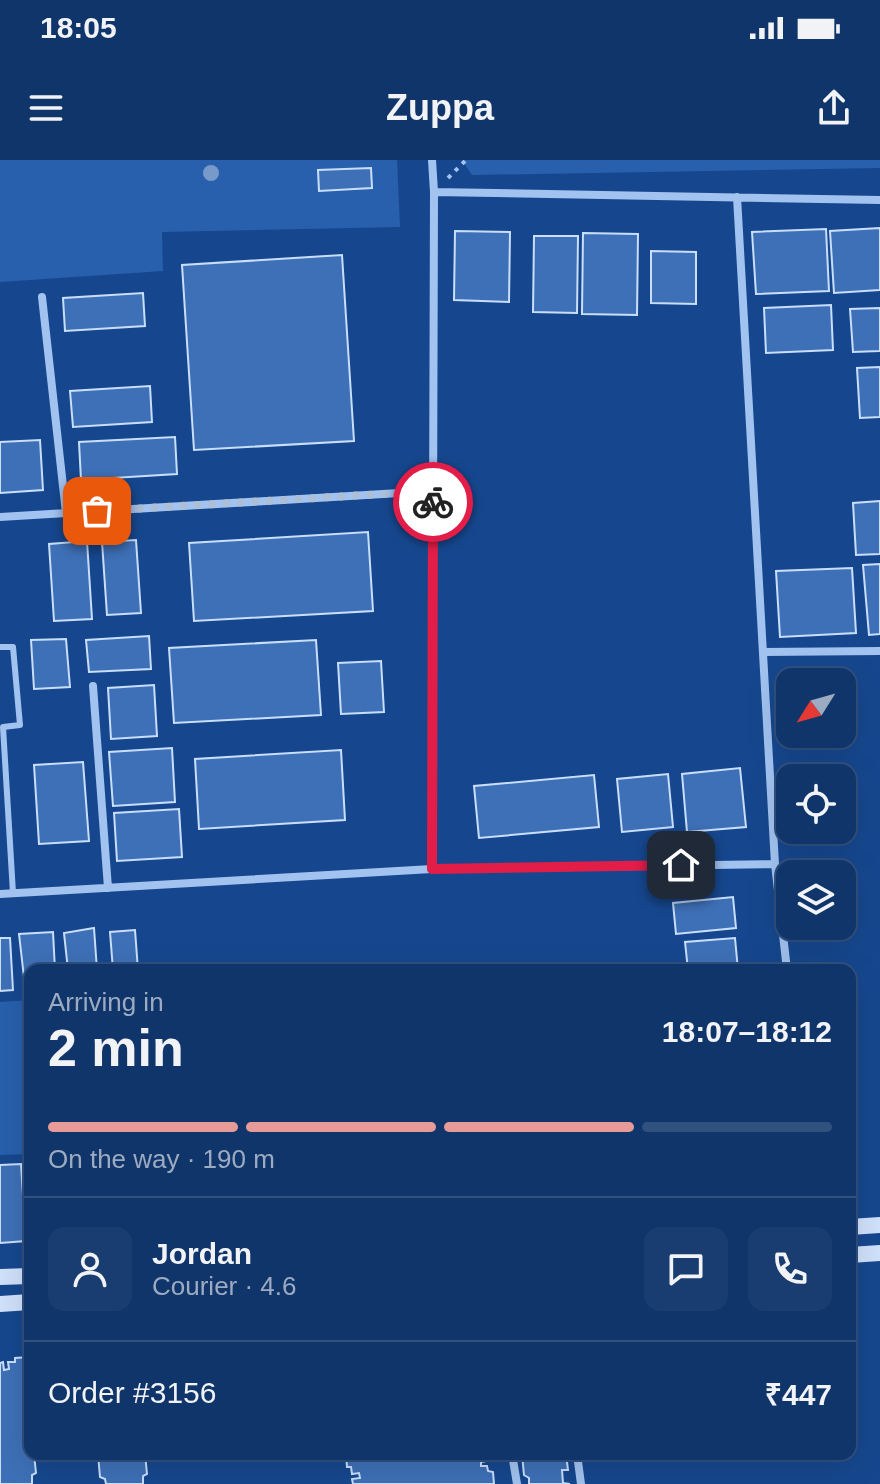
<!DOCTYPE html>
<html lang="en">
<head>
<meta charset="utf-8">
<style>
	body { margin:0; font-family:Helvetica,sans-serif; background:#193d70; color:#f1f3f6; height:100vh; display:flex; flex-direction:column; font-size:30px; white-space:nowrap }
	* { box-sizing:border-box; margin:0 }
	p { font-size:26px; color:#9cabc1 }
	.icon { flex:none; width:44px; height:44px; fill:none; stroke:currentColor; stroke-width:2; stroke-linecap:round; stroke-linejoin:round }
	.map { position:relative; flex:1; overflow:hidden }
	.details { position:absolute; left:24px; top:804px; width:832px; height:496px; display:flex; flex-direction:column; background:#10356a; border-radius:16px; box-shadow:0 8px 32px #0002,0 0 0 2px #30507e }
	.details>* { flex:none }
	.needle { width:52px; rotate:233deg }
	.controls { position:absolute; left:776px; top:508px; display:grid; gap:16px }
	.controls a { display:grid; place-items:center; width:80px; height:80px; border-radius:16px; background:#10356a; box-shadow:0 8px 32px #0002,0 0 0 2px #30507e; font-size:40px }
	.pin { position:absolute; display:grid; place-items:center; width:68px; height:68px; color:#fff; margin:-34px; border-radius:16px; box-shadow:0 4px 12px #0006 }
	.courier { position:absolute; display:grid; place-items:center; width:80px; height:80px; margin:-40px; border:6px solid #e11d48; border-radius:50%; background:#fff; color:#222; box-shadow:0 2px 10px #0007 }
	.summary em { font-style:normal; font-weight:800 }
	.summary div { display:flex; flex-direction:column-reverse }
	.summary { display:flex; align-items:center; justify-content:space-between; height:136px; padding:0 24px }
	h1 { font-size:52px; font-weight:800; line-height:60px }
	.bar { display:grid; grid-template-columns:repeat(4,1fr); gap:12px 8px; align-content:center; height:96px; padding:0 24px }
	.bar i { height:10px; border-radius:6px; background:#30507e }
	.bar .current { background:#e69b98 }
	.bar p { grid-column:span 4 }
	.line { display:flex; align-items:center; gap:20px; padding:0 24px; border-top:2px solid #30507e }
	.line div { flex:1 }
	.round { display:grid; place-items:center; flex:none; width:84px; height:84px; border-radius:16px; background:#193d70 }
	.status { display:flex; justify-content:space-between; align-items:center; height:56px; padding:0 40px; background:#10356a; direction:ltr }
	.status svg { height:22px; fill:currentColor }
	header { display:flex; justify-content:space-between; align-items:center; height:104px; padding:0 24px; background:#10356a; font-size:36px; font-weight:800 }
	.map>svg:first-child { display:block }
</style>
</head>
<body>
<div class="status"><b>18:05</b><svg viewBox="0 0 49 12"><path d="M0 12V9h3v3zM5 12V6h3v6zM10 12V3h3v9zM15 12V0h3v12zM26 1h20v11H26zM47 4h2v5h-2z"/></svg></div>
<header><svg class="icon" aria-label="menu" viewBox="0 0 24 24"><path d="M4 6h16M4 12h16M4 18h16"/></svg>Zuppa<svg class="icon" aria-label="share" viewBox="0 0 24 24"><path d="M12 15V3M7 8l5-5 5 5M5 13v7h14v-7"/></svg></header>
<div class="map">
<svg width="880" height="1324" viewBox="0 0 880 1324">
	<rect width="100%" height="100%" fill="#16478e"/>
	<!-- green -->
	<path fill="#2860ad" d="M0,0H397L400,67L162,72L163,111L0,122Z
		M462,0H880V8L472,15Z
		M30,840V994L0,995V842Z"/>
	<!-- building -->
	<path fill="#3e70b7" stroke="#c8defb" stroke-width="2" d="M371,8L372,28L319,31L318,10Z
		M880,68V130L834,133L830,71Z
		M826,69L829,131L756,134L752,72Z
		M455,71L510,72L509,142L454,140Z
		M583,73L638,74L637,155L582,154Z
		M534,76H578L577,153L533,152Z
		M651,91L696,92V144L651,143Z
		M342,95L354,281L194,290L182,105Z
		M143,133L145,166L65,171L63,138Z
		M831,145L833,190L766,193L764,148Z
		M880,148V191L853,192L850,149Z
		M880,207V257L860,258L857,208Z
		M150,226L152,262L73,267L70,231Z
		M175,277L177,314L81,320L79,282Z
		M40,280L43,330L0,333V282Z
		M880,341V394L856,395L853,343Z
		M368,372L373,451L194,461L189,383Z
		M136,380L141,453L107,455L102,382Z
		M87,381L92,459L54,461L49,384Z
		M880,404V474L869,475L863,405Z
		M852,408L856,473L780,477L776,411Z
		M149,476L151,509L89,512L86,480Z
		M66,479L70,527L34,529L31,480Z
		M316,480L321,555L174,563L169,488Z
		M381,501L384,552L341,554L338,503Z
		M154,525L157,576L111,579L108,528Z
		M172,588L175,642L113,646L109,592Z
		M341,590L345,660L199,669L195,599Z
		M83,602L89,681L39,684L34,605Z
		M740,608L746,667L687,672L682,614Z
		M668,614L673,667L622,672L617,619Z
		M594,615L599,667L479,678L474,626Z
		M179,649L182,697L117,701L114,653Z
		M733,737L736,768L676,774L673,743Z
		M94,768L97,810H68L64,773Z
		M135,770L138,810H113L110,772Z
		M53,772L55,810H30V835H26L19,774Z
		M0,778H10L13,830L0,831Z
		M735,778L738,810H688L685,782Z
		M21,1004L26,1081L0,1083V1005Z
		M29,1197L30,1210L24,1211L25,1221L30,1224V1257H26L30,1294H34L36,1313L32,1315V1324H0V1203L3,1202L4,1210L9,1209L8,1202H15V1198Z
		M98,1294H145L147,1314L143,1316V1324H106L105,1319L100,1317Z
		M346,1294H360V1298L371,1297L372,1294H492V1296H487V1301L481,1302V1306H487L488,1311L493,1312L494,1324H353L352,1319L360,1318L359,1313L352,1314L351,1307H347Z
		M522,1294H566L568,1310H562L563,1323L570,1324H529V1318L524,1315Z"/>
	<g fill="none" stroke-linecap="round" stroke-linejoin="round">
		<!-- path -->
		<path stroke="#a2c3f0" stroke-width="4" stroke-dasharray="4 6" stroke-linecap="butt" d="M448,18L466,0"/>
		<!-- lane -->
		<path stroke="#a2c3f0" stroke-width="6" d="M0,487H13L20,565L3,567L13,733"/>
		<!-- street -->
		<path stroke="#a2c3f0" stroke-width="8" d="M434,32L880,40
			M737,37L775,704L787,810
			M42,137L66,353
			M0,357L433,331
			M763,492L880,491
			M93,526L108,728
			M432,709L434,32L432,0
			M0,734L432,709L775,704
			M512,1294L517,1324
			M577,1294L581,1324"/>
		<!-- secondary -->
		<path stroke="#d0e1fb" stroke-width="16" d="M850,1067L880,1065
			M850,1095L880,1093
			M0,1117L30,1116
			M0,1144L30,1142"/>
	</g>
	<!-- trees -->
	<circle fill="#789aca" cx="211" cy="13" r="8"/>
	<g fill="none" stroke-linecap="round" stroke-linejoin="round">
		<!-- done -->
		<path stroke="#adbfd7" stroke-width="8" stroke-dasharray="0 14.4" d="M97,351L433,331V342"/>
		<!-- route -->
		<path stroke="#e11d48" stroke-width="10" d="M433,342L432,709L681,705"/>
	</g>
</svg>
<div class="controls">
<a><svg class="needle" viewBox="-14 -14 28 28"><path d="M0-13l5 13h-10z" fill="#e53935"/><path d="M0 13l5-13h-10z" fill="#9cabc1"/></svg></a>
<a><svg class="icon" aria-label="locate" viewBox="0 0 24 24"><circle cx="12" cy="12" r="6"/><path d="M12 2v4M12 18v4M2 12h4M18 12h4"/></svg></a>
<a><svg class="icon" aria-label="layers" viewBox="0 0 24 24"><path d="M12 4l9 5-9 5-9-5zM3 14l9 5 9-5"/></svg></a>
</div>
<div class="pin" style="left:97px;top:351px;background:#ea580c"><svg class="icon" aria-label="bag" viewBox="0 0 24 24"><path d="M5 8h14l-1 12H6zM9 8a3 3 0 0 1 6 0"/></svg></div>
<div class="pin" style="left:681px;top:705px;background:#1f2937"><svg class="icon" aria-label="home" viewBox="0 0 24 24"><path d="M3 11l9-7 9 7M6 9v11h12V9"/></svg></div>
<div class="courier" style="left:433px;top:342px"><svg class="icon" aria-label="bike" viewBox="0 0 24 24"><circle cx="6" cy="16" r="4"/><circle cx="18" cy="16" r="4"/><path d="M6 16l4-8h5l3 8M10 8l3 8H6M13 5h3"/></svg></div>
<section class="details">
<div class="summary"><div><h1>2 min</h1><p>Arriving in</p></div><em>18:07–18:12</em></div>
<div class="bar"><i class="current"></i><i class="current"></i><i class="current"></i><i></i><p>On the way · 190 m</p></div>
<div class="line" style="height:144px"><a class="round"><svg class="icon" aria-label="person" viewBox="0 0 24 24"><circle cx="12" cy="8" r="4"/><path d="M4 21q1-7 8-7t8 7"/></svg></a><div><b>Jordan</b><p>Courier · 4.6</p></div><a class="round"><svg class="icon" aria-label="chat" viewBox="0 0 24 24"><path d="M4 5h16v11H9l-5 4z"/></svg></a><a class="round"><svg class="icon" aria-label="phone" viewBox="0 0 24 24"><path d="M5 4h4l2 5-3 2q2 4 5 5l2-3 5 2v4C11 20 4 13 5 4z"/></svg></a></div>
<div class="line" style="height:104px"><div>Order #3156</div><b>₹447</b></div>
</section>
</div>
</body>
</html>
